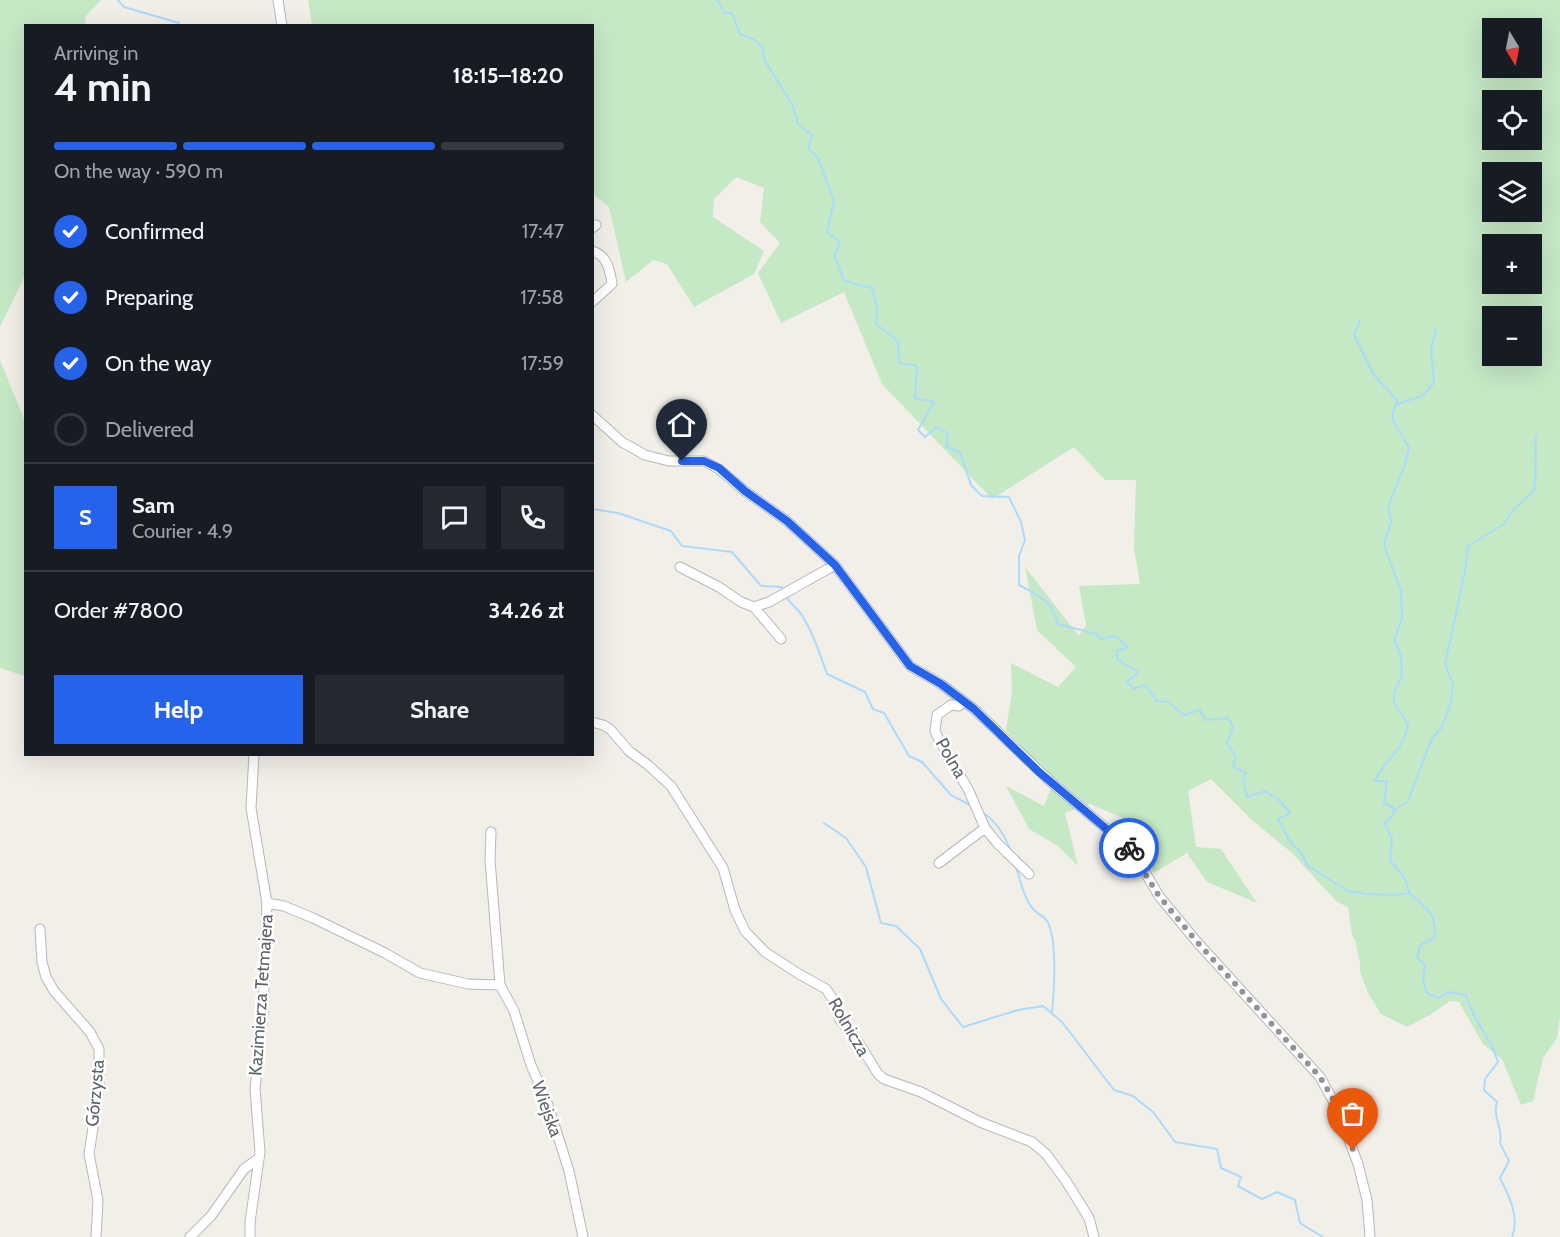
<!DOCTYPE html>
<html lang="en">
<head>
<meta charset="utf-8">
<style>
	body { margin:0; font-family:Cabin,sans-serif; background:#242831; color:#f1f3f6; height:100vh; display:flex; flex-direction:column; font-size:22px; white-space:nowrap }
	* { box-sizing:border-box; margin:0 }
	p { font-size:20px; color:#9ea1a6 }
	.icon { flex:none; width:33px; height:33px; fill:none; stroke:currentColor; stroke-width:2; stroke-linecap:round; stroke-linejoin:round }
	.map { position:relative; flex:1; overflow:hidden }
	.details { position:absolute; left:24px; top:24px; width:570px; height:732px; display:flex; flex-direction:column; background:#171b24; border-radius:0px; box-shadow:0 6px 24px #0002 }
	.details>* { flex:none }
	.needle { width:39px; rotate:170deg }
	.controls { position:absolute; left:1482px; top:18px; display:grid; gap:12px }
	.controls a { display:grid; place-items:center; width:60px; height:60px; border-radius:0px; background:#171b24; box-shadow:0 6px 24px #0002; font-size:30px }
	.pin { position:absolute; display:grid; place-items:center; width:51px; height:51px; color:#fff; margin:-62px -26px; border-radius:50% 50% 50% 0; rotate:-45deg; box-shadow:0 0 6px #0007 }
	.pin .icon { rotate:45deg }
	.courier { position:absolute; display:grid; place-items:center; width:60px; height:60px; margin:-30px; border:4px solid #2563eb; border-radius:50%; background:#fff; color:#222; box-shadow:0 2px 8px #0007 }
	.headline em { font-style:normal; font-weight:700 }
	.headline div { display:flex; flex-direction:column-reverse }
	.headline { display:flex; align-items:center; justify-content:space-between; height:102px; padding:0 30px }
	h1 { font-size:39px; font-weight:700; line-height:45px }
	.bar { display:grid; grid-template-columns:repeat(4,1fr); gap:9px 6px; align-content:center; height:72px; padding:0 30px }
	.bar i { height:8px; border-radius:4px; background:#363941 }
	.bar .on { background:#2563eb }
	.bar p { grid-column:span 4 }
	.line { display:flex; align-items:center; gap:15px; padding:0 30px; border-top:2px solid #363941 }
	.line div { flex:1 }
	.round { display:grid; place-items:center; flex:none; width:63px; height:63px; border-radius:0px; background:#242831 }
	ol { padding:0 30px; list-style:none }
	li { display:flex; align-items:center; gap:18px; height:66px }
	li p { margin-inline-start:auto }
	li .icon { padding:6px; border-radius:50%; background:#2563eb; color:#fff; stroke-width:4 }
	li:last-child { color:#9ea1a6 }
	li i { width:33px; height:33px; border:3px solid #363941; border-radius:50% }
	.button { display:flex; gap:12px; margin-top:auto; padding:12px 30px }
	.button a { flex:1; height:69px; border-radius:0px; background:#2563eb; color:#fff; font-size:24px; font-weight:700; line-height:69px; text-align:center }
	.button a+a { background:#242831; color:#f1f3f6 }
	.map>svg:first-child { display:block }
</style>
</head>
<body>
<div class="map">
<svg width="1560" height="1237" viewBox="0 0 1560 1237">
	<rect width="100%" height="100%" fill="#f1efe8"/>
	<!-- green -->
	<path fill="#c5e8c5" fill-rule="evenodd" d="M0,0H101L86,16L85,25L26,26L25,275L0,327Z
		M308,0H1560V1016L1557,1038L1543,1058L1533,1101L1521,1105L1502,1059L1483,1044L1459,1002L1450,1001L1430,1015L1407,1027L1381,1014L1368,993L1360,971V963L1355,940L1352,935L1348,907L1337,902L1291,852L1254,822L1211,779L1188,791L1196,847L1221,849L1257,903L1207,882L1187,853L1154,873L1130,821L1090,804L1065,813L1078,866L1058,846L1029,829L1006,786L1044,806L1054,781L1006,730L1012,692L1011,663L1058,687L1076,667L1037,630L1025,567L1079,636L1086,625L1079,586L1140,584L1134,548L1136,480H1105L1074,447L992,499L882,384L844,292L781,323L758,273L780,243L760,222L764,188L736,177L714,199L713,217L764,251L754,274L694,307L667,264L653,260L626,282L609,207L593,194L592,26L312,25ZM1492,28H1532V68H1492ZM1492,100H1532V140H1492ZM1492,172H1532V212H1492ZM1492,244H1532V284H1492ZM1492,316H1532V356H1492Z
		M0,360L25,422V676L0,668Z"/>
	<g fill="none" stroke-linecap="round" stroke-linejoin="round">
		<!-- stream -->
		<path stroke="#aadaff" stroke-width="2" d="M118,0L124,7L179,23
			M717,0L725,13H732L740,34L753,39L762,46L765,61L792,104L798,124L812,135L808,148L818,158L834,201L827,232L840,242L835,256L844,281L872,288L877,309L876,324L898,341L899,363L917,366L915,398L934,402L918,430L925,437L937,427L947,433V447L960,452L971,485L982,496L1009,497L1021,522L1025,540L1019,556V585C1039,596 1053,601 1058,624L1096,634L1101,639L1115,636L1128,647L1116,651L1118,660L1138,672L1127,682L1133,689L1145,685L1157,701L1168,702L1184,715L1200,710L1205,720L1228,718L1233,727L1227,743L1236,757L1233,767L1246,773L1243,781L1247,797L1265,791L1278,799L1290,813L1278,819L1289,840L1301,853L1308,866L1348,891L1367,894L1396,895L1409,893C1426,907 1438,915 1434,938L1420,945L1417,957L1425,965L1423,980L1427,993L1439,998L1448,992L1466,995C1472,1020 1491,1037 1498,1062L1485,1079L1484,1090L1497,1102C1492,1118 1504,1128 1500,1143L1509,1161L1500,1178C1509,1195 1520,1218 1512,1237
			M1360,321L1354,335L1374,375L1397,400L1392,418L1409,448L1405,464L1388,507L1391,522L1384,545L1401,591L1402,618L1394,640L1401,656L1402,676L1394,692V702L1408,725C1402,754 1385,758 1375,781H1387L1384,803L1395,809L1392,816L1384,824L1392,838L1390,861C1400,871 1407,878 1409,892
			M1397,404L1422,396L1434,383L1431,350L1436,329
			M592,509L618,513L671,531L682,546L732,552L761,586L782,587L783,590
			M785,595C790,604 798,608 803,617C814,634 820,655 827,674L865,692L873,709L884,713L909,756L922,762L951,795L972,806
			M1396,809L1408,801L1431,740L1442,727L1451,702L1453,684L1445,664L1465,571L1468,546L1504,524L1513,510L1534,491C1537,472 1535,455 1536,436
			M982,812C996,821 1006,837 1011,852
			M824,823L846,838L866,867L881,923L896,926L920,949L941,999L963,1027L1018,1010L1043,1006L1062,1022L1114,1090L1133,1096L1154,1113L1175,1142L1217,1149L1221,1168L1241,1177L1238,1186L1262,1199L1277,1192L1295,1200L1300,1223L1323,1237
			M1016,866C1020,880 1024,898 1033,909C1037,914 1044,916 1047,921C1058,940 1054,991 1052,1013"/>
		<defs>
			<path id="minor" d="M278,0L282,26
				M592,228L596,225
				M592,251C607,255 610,270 612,284L592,302
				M592,415L622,442L645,455L669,461H704L719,469L745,491L787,521L835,565L910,666L941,684L974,709L1052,783L1126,845L1136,857L1159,896L1197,942L1320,1077L1336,1106L1358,1164L1367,1200L1370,1237
				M680,567L719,587L741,602L754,607L781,639
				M754,607L769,602L835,565
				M963,701L959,706L951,705L937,715L935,731L939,740L968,789L985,828L997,843L1029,874
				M592,722L603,725L610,729L629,751L648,765L671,786L723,868L735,910L745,931L765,952L799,974L826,989L834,1001L840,1020L859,1043L878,1074L884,1079L921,1092L980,1122L1032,1142L1046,1154L1066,1181L1089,1218L1094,1237
				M491,832L490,860L500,985L514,1011L531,1065L548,1105L569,1171L583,1237
				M939,863L985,828
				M267,903L284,906L313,918L385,953L420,973L468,984L500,985
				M40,929L42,962L46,977L54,991L90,1032L99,1049V1088L89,1154L98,1200L96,1237
				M190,1237L211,1216L244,1169L259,1158
				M250,1237V1222L260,1152L255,1089L263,1014L267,903L251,808L254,754"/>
		</defs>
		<!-- minor casing -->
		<use href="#minor" stroke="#b5b8bc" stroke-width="11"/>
		<!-- minor -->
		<use href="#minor" stroke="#fff" stroke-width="9"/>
	</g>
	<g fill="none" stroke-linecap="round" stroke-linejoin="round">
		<!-- done -->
		<path stroke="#929495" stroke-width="6" stroke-dasharray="0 10.8" d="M1129,848L1159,896L1197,942L1320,1077L1333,1099L1353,1150"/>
		<!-- route -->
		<path stroke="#2563eb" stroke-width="8" d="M682,461H704L719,468L745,491L787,521L835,565L910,666L941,684L974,709L1039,772L1129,848"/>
	</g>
	<g text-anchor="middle" stroke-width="5" stroke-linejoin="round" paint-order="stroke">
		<!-- street labels -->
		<g font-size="18" fill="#5f6368" stroke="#fff">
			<text transform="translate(951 758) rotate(60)" y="6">Polna</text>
			<text transform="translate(261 995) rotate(-86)" y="6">Kazimierza Tetmajera</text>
			<text transform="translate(849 1027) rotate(60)" y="6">Rolnicza</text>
			<text transform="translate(95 1093) rotate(-85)" y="6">Górzysta</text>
			<text transform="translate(547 1109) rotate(70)" y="6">Wiejska</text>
		</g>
	</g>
</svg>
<div class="controls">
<a><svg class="needle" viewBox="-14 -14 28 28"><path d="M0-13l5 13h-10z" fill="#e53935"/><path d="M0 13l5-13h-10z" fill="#9ea1a6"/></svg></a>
<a><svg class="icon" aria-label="locate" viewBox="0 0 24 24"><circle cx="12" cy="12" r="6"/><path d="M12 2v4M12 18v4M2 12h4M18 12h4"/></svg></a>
<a><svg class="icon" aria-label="layers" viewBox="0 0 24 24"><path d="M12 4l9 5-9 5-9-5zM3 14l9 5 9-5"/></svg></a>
<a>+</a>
<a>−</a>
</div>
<div class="pin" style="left:1353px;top:1150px;background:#ea580c"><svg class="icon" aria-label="bag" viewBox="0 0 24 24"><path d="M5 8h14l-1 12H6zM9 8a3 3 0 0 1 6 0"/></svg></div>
<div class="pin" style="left:682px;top:461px;background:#1f2937"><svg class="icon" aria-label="home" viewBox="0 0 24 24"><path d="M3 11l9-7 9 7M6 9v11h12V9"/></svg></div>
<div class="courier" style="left:1129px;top:848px"><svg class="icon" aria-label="bike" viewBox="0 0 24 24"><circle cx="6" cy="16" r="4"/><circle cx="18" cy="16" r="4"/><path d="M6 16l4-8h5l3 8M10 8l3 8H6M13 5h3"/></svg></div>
<section class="details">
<div class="headline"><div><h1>4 min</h1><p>Arriving in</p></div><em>18:15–18:20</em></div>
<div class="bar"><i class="on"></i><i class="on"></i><i class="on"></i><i></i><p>On the way · 590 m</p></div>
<ol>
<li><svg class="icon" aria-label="check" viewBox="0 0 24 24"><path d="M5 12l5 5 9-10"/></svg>Confirmed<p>17:47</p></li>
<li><svg class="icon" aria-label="check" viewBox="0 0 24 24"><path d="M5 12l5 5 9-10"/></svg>Preparing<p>17:58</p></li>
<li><svg class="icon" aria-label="check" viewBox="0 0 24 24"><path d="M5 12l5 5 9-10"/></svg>On the way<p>17:59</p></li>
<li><i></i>Delivered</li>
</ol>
<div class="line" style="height:108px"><b class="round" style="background:#2563eb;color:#fff">S</b><div><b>Sam</b><p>Courier · 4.9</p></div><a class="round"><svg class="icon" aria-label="chat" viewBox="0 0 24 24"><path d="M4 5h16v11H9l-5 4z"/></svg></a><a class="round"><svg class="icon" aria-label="phone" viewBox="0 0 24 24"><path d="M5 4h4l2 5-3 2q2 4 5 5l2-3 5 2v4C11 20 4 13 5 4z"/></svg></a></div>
<div class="line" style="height:78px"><div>Order #7800</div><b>34.26 zł</b></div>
<div class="button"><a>Help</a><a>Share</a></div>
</section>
</div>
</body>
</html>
